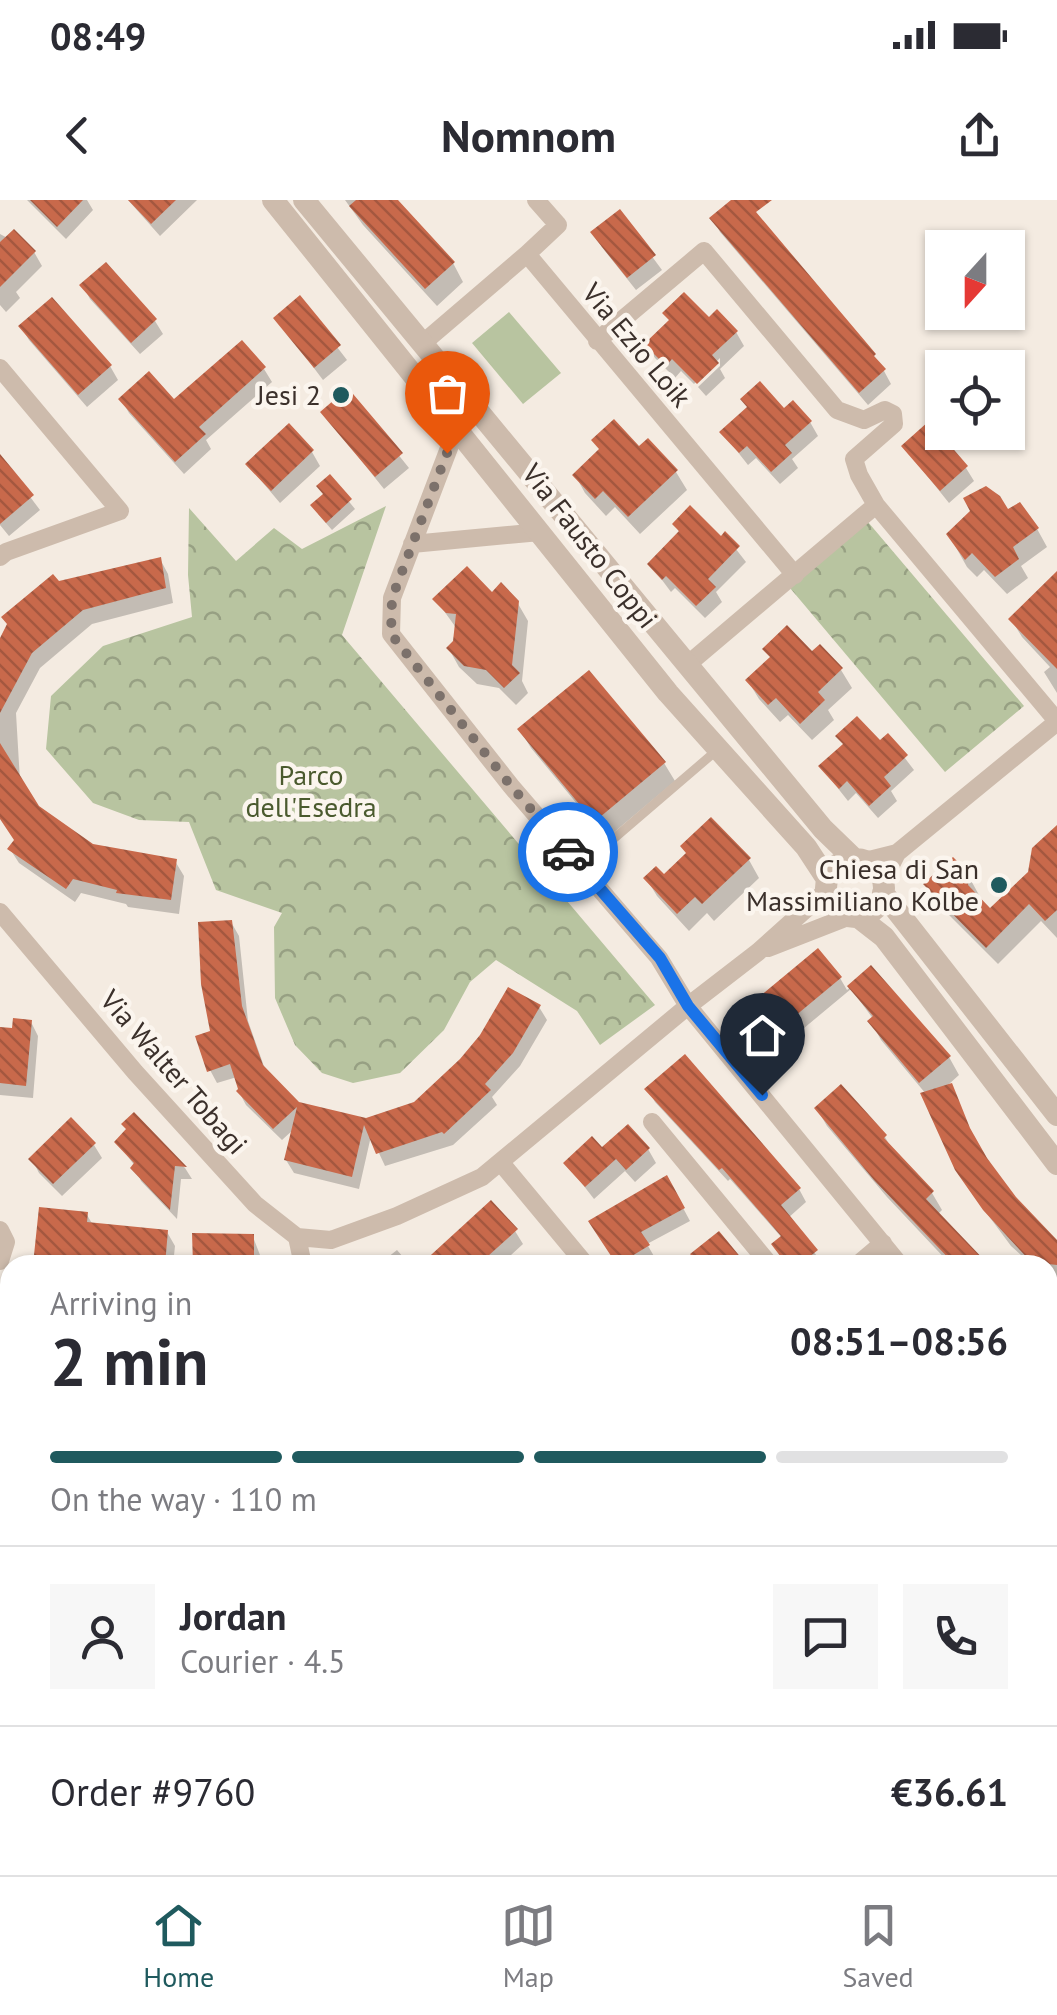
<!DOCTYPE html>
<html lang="en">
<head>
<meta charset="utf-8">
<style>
	body { margin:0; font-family:"PT Sans",sans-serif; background:#f7f7f7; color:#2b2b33; height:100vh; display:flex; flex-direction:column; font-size:38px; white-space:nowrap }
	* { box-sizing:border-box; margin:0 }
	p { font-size:32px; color:#7c7c81 }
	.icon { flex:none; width:55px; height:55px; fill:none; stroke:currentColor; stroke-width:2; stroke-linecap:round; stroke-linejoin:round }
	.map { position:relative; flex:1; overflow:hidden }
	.sheet { position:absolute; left:0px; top:1055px; width:1058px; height:620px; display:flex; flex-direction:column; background:#fff; border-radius:30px 30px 0 0; box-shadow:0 2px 8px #0004 }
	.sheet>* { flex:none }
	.needle { width:65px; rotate:201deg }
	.tools { position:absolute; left:925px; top:30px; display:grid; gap:20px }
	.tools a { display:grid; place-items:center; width:100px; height:100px; border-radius:0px; background:#fff; box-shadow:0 2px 8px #0004; font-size:50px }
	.pin { position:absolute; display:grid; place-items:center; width:85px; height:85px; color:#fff; margin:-102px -42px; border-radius:50% 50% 50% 0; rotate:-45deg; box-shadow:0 0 10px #0007 }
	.pin .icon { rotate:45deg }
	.courier { position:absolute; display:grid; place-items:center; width:100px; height:100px; margin:-50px; border:8px solid #1a73e8; border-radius:50%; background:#fff; color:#222; box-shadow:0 2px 12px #0007 }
	.summary em { font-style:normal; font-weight:700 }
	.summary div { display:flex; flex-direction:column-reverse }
	.summary { display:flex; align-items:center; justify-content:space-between; height:170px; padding:0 50px }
	h1 { font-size:65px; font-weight:700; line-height:75px }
	.bar { display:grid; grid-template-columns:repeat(4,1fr); gap:15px 10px; align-content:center; height:120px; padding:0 50px }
	.bar i { height:12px; border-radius:8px; background:#e1e1e2 }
	.bar .selected { background:#1f5a5e }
	.bar p { grid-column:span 4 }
	.line { display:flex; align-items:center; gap:25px; padding:0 50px; border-top:2px solid #e1e1e2 }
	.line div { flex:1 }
	.round { display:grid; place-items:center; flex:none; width:105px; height:105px; border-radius:0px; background:#f7f7f7 }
	.status { display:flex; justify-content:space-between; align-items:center; height:70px; padding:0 50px; background:#fff; direction:ltr }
	.status svg { height:28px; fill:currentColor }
	header { display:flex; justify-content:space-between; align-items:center; height:130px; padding:0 50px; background:#fff; font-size:45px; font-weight:700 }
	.dock { display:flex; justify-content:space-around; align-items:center; height:140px; border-top:2px solid #e1e1e2; background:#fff; font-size:28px; color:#7c7c81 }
	.dock a { display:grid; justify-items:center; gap:5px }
	.dock .selected { color:#1f5a5e }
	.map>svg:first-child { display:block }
</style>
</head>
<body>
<div class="status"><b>08:49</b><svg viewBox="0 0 49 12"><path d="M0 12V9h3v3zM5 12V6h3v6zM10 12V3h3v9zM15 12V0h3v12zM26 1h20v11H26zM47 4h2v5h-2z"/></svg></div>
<header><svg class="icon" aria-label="back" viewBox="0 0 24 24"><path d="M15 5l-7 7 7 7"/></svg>Nomnom<svg class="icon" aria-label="share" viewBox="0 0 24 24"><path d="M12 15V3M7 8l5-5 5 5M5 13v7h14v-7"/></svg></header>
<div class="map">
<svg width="1057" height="1675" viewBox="0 0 1057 1675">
	<defs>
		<pattern id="forest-crowns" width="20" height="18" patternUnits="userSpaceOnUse" patternTransform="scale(2.5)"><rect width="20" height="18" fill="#b8c4a0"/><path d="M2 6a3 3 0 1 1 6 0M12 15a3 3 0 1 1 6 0" fill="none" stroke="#97a083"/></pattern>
		<pattern id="building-back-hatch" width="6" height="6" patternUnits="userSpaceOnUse" patternTransform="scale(2.5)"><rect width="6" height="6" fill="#c8694b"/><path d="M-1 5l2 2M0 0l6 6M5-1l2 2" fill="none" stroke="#a4573f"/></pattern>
	</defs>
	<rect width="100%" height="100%" fill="#f4ebe1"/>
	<!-- grass -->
	<path fill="#b8c4a0" d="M509,112L561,173L523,204L472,143Z
		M1048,1244H1057V1675H246L240,1665H1048Z"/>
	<!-- forest -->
	<path fill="url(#forest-crowns)" d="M386,306L342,435L655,805L600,845L577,811L496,760L470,782L444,830L400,873L353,883L322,873L295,845L275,798L274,727L282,713L216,690L189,622L139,620L93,603L46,549L51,496L103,446L192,417L188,375L189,308L236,361L274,328L302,349Z
		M868,322L1024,506L945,572L790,388Z"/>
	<!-- shadow -->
	<path fill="#0003" d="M27,0H87L93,10L66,39Z
		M128,0H197L160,36Z
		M345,0H395L453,63L463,82L437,106L363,25Z
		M735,0H746L884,171L891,184L868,205L720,32L713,18Z
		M619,12L662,70L636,90L601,46Z
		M0,34L34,52L42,66L16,92L20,98L6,112L0,105Z
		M83,86L155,121L163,134L140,154L90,99Z
		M300,99L347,160L323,180L276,118Z
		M709,120L736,132L744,146L720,169L725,178L706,196L698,187L720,166V158L694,184L681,171L675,178L655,158L647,145L670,122Z
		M21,127L110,166L118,180L87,207L29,140Z
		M264,169L272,182L206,240L211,249L184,274L129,213L121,199L174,203Z
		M348,192L409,268L384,289L323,213Z
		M784,212L810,222L818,236L792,259L798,268L780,284L756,258L748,265L722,232Z
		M648,242L676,272L687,290L640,334L615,307L606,316L585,293L575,275L639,250Z
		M904,247L966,268L974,281L949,303Z
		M312,252L320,266L280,303L248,265Z
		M3,261L40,310L9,336L0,325V263Z
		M329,277L355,309L332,330L318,314Z
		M1007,312L1030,316L1047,347L1021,366L1028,378L1007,394L984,370L977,377L967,367L949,335Z
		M675,324L721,339L725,335L746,362L716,392L722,402L705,418L675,388L671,392L650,364L680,334Z
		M160,359L168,374L173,403L92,424L40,468L16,513L20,581L37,608L92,647L175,661L184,676L179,714L128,707L126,704L81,693L75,702L19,663L10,649L16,641L0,616V444L58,384Z
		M1057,375V493L1044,472L1050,467L1022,437L1011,419Z
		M492,395L517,402L528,421L522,481L528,493L516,505L499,488L477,484L459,467L449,449L456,442L457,429L436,400Z
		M820,447L841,470L852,488L828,510L834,520L812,540L788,515L780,522L759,499L748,481L812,455Z
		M520,530L664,563L675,581L606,639L531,548Z
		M888,536L914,570L891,591L897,601L878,618L856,593L848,601L821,567L880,544Z
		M1057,634V738L1041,721L998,764L937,703L926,685L968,675L979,695L978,699L990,712L1031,673Z
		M749,660L759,678L714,721L707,713L689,731L657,696L646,678H663Z
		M231,722L239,736L248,821L266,872L297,904L366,921L415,904L539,807L547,820L520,866L492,897L497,905L453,945L385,966L371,936L359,989L294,973L286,960L294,929L282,940L246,905L239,892L237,877L217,883L210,870Z
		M871,769L949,857L959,875L949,884L976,942L1014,999L1057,1041V1089L1048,1080V1065H1032L1011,1046L968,988L926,894L881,840L871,822L874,820L851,789L762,863L732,822L840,778L847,790Z
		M31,822L38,836L33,898L0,895V829L14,831Z
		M648,889L799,989L806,1002L788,1018L823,1064L787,1065L774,1045L782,1038L730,979L728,981L655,902Z
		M817,909L885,937L893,951L932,993L942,1010L938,1014L986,1065H951L887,997L827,926Z
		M134,915L185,968L192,979H181L177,1019L141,981L135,966L117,942L128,931Z
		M94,945L102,958L62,996L39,973L32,959Z
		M648,949L656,963L635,982L625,971L594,999L566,963L602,951Z
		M667,978L690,1021L647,1044L655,1058L644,1065H619L598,1033Z
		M87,1015L93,1025L167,1032L175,1046L173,1065H43L37,1054Z
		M515,1031L523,1044L500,1065H440Z
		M718,1034L744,1065H677Z
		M253,1037L260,1055H268L274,1065H195Z
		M397,1050L410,1065H378Z
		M536,1057L543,1065H526Z
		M1056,1147L1057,1148V1198L1048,1188V1156Z
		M0,1172L10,1174V1272L0,1267Z
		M0,1351L10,1357V1543L0,1560Z
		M22,1665H117L108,1675H23L19,1668Z
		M158,1665L168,1675H149Z"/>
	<!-- building -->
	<path fill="url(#building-back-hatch)" d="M30,0H83L57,27Z
		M128,0H176L151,24Z
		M356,0H398L455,62L425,89L349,6Z
		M731,0H772L756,12L876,154L874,156L886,169L859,193L709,18Z
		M620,9L656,55L627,78L590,32Z
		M14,29L36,51L0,87V42Z
		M106,62L157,119L131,143L79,85Z
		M684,92L709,117L717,109L738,131L712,155L719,163L697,184L672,159L666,166L644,144L669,120L662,113Z
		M300,95L341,145L314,168L273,118Z
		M52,97L112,165L78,195L18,126Z
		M242,140L266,167L199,227L206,234L175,262L118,199L149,171L174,199Z
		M760,181L784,208L793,200L812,221L785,245L792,253L771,272L747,246L739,253L719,232L747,207L740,199Z
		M348,188L403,253L375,277L320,212Z
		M614,219L639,246L648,238L678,270L628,317L603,291L595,299L572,275L599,249L591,240Z
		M929,221L968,266L940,291L901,246Z
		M289,223L314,250L271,291L245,264Z
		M0,254L34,295L0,324Z
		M330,274L352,299L326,323L310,305L323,294L316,286Z
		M986,286L1000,296L1008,309L1020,302L1039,328L1013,347L1019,359L995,377L972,353L965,360L946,334L970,311L963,298Z
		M690,305L721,336L725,331L740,346L708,379L716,387L696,406L666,376L662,380L647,364L679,331L672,324Z
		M161,357L166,388L83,410L32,453L0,513V438L7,424L1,417L53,374L59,381Z
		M467,366L492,392L501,382L519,401L512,465L520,473L504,488L486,470L464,466L446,448L453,441L456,414L446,413L432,399Z
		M1057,371V469L1008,419Z
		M787,425L812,451L820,444L843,468L818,492L825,500L800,524L776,498L768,505L745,480L770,457L762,449Z
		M589,470L666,562L594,622L517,529Z
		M857,516L880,540L888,533L908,555L884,577L891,586L869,606L847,581L839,589L818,566L843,544L835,536Z
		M0,543L39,606L93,644L177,659L171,700L116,693L117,690L73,679L66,689L7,649L14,640L0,619Z
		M711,617L751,658L702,704L695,697L677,714L643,678L656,666L664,674L686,653L680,646Z
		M1057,625V710L1045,721L1029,704L986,748L923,684L953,657L970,674L968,685L990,708L1028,672L1032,648Z
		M232,720L242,806L263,865L299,902L366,918L414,902L460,859L480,835L508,787L541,805L513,853L485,884L491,890L444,934L442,932L376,954L364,925L352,977L284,960L297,907L273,929L236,891L238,889L230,864L207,872L195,836L210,831L201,784L198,722Z
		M818,748L842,777L753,851L729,822Z
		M871,765L951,856L919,883L867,821L873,816L847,786Z
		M13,818L32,820L26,886L0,883V827L12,828Z
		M685,854L801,988L781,1005L818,1050L799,1065H787L771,1044L781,1036L722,968L719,970L644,889Z
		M952,883L970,928L987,958L1016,997L1057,1040V1065L1031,1062L983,1010L955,970L920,893Z
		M841,884L887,935L884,938L934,991L926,999L989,1065H955L874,980L814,908Z
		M134,912L187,967L175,966L170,1010L130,968L134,963L114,942L126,929L121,924Z
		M71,917L96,943L53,984L28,959Z
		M628,924L650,948L626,970L616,959L585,987L563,963L592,936L602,947Z
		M667,975L685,1008L641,1032L650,1045L617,1065L588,1021Z
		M491,1000L518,1029L478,1065H420Z
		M39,1007L88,1012L87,1022L168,1030L165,1065L34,1055Z
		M719,1031L747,1065H700L690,1054Z
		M192,1033L254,1034V1065H193Z"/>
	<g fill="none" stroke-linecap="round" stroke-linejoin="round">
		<!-- service -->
		<path stroke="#cdbbac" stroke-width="9" d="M611,641L716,551"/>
		<!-- minor -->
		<path stroke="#cdbbac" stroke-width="18" d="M527,54L558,25L536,0
			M597,141L704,51L837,210L864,220L885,210L893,214L894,224L854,259L859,275L876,305
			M423,143L527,54L795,375
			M0,168L120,311L6,352L0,357
			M457,227L392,398L391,434L511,586L659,758L688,806L900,1065
			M412,344L540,332
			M687,465L876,305L1057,521
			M865,661L897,653
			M883,681L897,653L1057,522
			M0,712L135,872L255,1004L297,1037L303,1065
			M768,748L850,716
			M652,922L770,1065
			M502,964L586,1065
			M0,1030L6,1042L0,1061
			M297,1037L331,1040L397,1016L482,977L688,806L758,752L826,691
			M857,1065L883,1043
			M0,1637L10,1630"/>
		<!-- tertiary -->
		<path stroke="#cdbbac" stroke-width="22" d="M273,0L668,493L806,647L827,679
			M304,0L823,629L854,659
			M826 688a29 29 0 1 1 58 0a29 29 0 1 1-58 0Z
			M883,693L1057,915
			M857,716L884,737L1057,964
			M0,1151L10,1152
			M1048,1234L1057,1233"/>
	</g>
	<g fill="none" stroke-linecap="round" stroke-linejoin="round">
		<!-- done -->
		<path stroke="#7c716b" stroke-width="10" stroke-dasharray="0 18" d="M447,253L392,398L391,434L511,586L568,652"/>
		<!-- route -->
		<path stroke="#1a73e8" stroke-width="12" d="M568,652L660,758L688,806L762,895"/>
	</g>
	<!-- markers -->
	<g fill="#1f5a5e" stroke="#fbf5ee" stroke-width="4">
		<circle cx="341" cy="195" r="10"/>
		<circle cx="999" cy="685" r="10"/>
	</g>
	<g text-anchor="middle" stroke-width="9" stroke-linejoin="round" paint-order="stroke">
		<!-- street labels -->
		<g font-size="28" fill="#3b302b" stroke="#fbf5ee">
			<text transform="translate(637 145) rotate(50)" y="10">Via Ezio Loik</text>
			<text transform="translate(590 346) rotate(52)" y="10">Via Fausto Coppi</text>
			<text transform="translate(174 872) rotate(49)" y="10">Via Walter Tobagi</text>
		</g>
		<!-- poi labels -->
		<g font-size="28" fill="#3b302b" stroke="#fbf5ee" text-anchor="end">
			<text x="321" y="205">Jesi 2</text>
			<text x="979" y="679">Chiesa di San<tspan x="979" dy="32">Massimiliano Kolbe</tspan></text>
		</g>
		<!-- park labels -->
		<g font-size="28" fill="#4a5a2e" stroke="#fbf5ee">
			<text x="311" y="585">Parco<tspan x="311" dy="32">dell'Esedra</tspan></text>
		</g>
	</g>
</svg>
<div class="tools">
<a><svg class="needle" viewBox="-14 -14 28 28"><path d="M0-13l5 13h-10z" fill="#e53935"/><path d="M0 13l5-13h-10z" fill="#7c7c81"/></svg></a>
<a><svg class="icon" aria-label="locate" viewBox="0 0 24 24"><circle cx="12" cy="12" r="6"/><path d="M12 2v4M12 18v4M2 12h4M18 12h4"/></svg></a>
</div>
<div class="pin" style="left:447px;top:253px;background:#ea580c"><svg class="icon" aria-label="bag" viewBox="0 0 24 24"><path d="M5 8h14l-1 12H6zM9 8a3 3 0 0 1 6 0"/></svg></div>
<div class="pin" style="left:762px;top:895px;background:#1f2937"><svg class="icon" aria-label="home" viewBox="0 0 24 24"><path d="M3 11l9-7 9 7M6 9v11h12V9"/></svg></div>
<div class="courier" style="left:568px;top:652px"><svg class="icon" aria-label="car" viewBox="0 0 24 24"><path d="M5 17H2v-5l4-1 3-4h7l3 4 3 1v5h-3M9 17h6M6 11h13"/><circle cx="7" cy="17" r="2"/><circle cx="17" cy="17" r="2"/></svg></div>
<section class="sheet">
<div class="summary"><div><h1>2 min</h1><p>Arriving in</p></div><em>08:51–08:56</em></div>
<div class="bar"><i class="selected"></i><i class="selected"></i><i class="selected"></i><i></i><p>On the way · 110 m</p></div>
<div class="line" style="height:180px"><a class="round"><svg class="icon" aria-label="person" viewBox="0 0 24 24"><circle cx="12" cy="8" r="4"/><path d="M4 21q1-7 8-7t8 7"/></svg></a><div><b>Jordan</b><p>Courier · 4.5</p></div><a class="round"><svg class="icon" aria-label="chat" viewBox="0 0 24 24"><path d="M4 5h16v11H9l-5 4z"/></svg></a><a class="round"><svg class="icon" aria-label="phone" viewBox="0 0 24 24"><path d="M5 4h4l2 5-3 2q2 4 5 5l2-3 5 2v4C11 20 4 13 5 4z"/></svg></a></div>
<div class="line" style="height:130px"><div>Order #9760</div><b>€36.61</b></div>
</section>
</div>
<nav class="dock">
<a class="selected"><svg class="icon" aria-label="home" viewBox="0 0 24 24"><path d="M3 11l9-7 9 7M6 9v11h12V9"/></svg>Home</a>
<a><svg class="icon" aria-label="map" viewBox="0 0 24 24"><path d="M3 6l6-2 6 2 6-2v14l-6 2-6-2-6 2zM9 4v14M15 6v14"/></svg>Map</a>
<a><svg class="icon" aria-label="saved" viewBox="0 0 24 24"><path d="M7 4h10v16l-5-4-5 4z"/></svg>Saved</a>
</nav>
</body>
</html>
